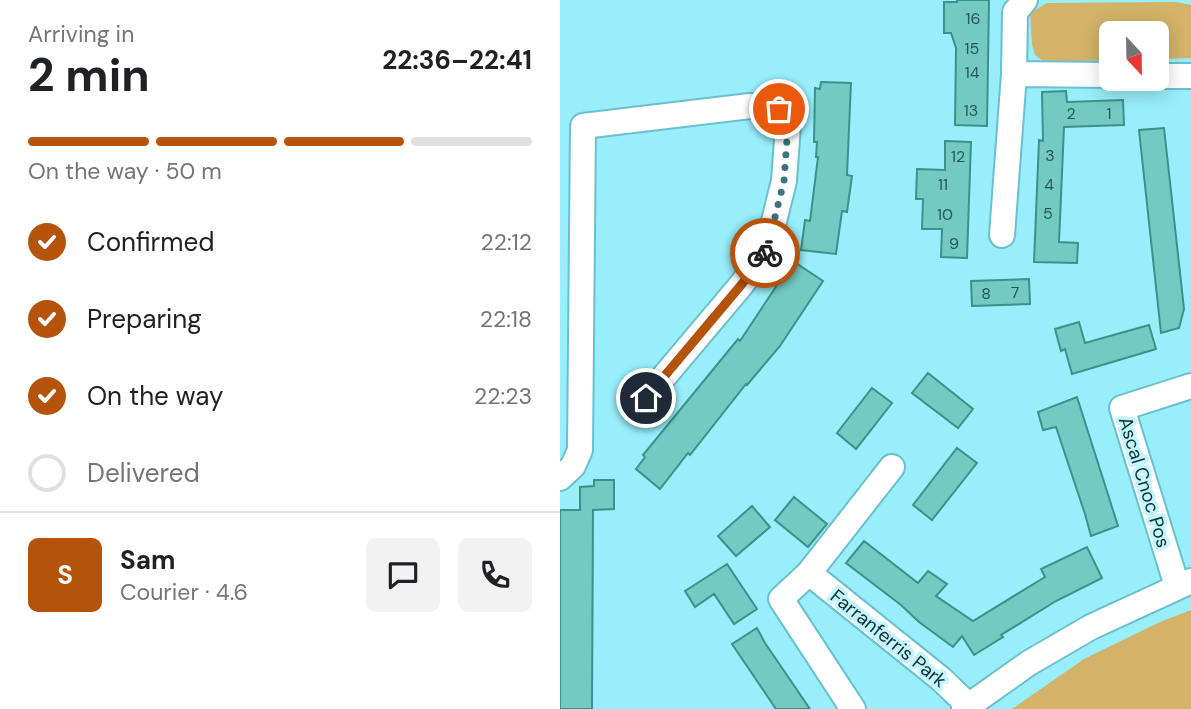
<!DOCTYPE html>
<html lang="en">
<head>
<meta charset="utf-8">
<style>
	body { margin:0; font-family:"DM Sans",sans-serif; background:#f2f2f2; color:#202124; height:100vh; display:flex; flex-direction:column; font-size:26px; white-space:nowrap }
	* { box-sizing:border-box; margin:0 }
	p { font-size:23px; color:#757577 }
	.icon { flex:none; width:38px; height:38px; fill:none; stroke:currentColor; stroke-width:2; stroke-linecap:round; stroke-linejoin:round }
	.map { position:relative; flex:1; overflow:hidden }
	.sheet { display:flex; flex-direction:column; background:#fff; width:560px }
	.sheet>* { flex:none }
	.needle { width:46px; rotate:158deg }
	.fabs { position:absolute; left:539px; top:21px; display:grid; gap:14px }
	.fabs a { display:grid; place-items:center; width:70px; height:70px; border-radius:10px; background:#fff; box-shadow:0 4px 18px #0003; font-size:35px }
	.pin { position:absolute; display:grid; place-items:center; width:60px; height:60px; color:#fff; margin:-30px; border:4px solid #fff; border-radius:50%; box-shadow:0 2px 7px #0007 }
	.courier { position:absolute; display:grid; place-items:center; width:70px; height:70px; margin:-35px; border:5px solid #b45309; border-radius:50%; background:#fff; color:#222; box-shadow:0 2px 9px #0007 }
	.summary em { font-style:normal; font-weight:700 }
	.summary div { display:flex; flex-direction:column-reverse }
	.summary { display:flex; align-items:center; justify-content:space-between; height:119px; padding:0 28px }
	h1 { font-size:46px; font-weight:700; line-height:52px }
	.bar { display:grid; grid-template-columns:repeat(4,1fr); gap:10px 7px; align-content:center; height:84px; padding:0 28px }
	.bar i { height:9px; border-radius:5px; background:#e0e0e0 }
	.bar .current { background:#b45309 }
	.bar p { grid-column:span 4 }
	.line { display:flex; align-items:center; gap:18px; padding:0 28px; border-top:2px solid #e0e0e0 }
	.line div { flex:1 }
	.round { display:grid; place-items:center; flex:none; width:74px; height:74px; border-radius:10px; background:#f2f2f2 }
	ol { padding:0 28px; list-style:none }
	li { display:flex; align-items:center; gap:21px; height:77px }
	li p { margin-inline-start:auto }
	li .icon { padding:7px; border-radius:50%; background:#b45309; color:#fff; stroke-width:4 }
	li:last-child { color:#757577 }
	li i { width:38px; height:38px; border:4px solid #e0e0e0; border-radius:50% }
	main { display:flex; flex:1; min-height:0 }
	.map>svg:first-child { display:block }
</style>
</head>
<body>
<main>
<section class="sheet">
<div class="summary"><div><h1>2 min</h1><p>Arriving in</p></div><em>22:36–22:41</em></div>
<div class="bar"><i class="current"></i><i class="current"></i><i class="current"></i><i></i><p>On the way · 50 m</p></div>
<ol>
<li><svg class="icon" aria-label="check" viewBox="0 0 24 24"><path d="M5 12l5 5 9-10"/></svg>Confirmed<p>22:12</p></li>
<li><svg class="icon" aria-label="check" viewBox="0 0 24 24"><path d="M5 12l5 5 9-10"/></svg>Preparing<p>22:18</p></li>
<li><svg class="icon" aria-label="check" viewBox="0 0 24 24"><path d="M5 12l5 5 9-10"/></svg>On the way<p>22:23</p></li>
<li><i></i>Delivered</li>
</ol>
<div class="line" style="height:126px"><b class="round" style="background:#b45309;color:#fff">S</b><div><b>Sam</b><p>Courier · 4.6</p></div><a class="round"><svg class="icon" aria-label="chat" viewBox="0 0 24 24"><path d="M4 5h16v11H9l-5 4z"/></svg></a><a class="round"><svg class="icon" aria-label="phone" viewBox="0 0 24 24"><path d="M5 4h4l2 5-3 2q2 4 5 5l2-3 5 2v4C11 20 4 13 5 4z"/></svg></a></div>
</section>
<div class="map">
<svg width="631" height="709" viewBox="0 0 631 709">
	<rect width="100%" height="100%" fill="#98eefb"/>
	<!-- green -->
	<path fill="#d2b368" d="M616,2L631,5V58L597,59V33H551V60L485,62L475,55L472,44L470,13L487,3Z
		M631,610V709H452L524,659L600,622Z"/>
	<!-- building -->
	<path fill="#73cac2" stroke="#39928b" stroke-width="2" d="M397,0H429L427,126L395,125L396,48L391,33H384V2H397Z
		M261,82L291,83L287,175L292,176L287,212L282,211L276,254L241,250L245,220L250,221L258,157H256L257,142H254L255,88L260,89Z
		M506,91L507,102L563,100L564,125L504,127L499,242L518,243L517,263L474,262L479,140L483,141L482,92Z
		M604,128L624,309L619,328L601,333L579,130Z
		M385,141L411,142L407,258L381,257L382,229H362L363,199H356L357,169L385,170Z
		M233,261L263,281L220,346L187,385L186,384L130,455L128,453L100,489L76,469L85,457L83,455L178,339L180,341Z
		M469,279L470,304L412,306L411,281Z
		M519,322L525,343L589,325L596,349L512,374L505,349L501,351L495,329Z
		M368,373L413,409L398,428L352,393Z
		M312,388L332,403L296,449L277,433Z
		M517,397L558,526L531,536L525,514L496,427L483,430L478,412Z
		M397,448L417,463L372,520L353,505Z
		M34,480H54V509L33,510L32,709H0V510H20V487L34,486Z
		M234,497L267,524L248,547L215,520Z
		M192,506L210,527L176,556L158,536Z
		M304,541L358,583L368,571L387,584L376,596L413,621L485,577L481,569L527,547L542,578L496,601L441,635L443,637L414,655L402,636L393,647L359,622L341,605L286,563Z
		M167,564L197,609L174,624L154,594L135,607L125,591Z
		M197,628L205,643L250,709H216L172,644Z"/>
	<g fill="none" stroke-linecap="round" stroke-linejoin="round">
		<defs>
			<path id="minor" d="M465,0L455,12L454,74L551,75
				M597,76H631
				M442,235L454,74
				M0,478L13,466L20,450L23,126L190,106L219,109L228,125L224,181L207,249L182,284L86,398
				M249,573L332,467
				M617,586L562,408L631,386
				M293,709L221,599L249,573L381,679L408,705
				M404,709L469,663L531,627L631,581"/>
		</defs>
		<!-- minor casing -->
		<use href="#minor" stroke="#6ac0cc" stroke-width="28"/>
		<!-- minor -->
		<use href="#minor" stroke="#fff" stroke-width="24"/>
	</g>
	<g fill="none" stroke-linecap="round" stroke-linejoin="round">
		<!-- done -->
		<path stroke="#3d747c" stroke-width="7" stroke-dasharray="0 12.6" d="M205,253L207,249L224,181L228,125L219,109"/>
		<!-- route -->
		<path stroke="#b45309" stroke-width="9" d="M86,398L182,284L205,253"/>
	</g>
	<g text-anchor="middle" stroke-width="7" stroke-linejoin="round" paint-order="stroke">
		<!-- number labels -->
		<g font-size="16" fill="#26585a">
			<text x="413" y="24">16</text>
			<text x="412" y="54">15</text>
			<text x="412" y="78">14</text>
			<text x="411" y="116">13</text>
			<text x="511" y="119">2</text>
			<text x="549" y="119">1</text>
			<text x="490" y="161">3</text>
			<text x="398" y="162">12</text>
			<text x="383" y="190">11</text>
			<text x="489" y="190">4</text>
			<text x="488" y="219">5</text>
			<text x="385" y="220">10</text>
			<text x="394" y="249">9</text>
			<text x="455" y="298">7</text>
			<text x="426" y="299">8</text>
		</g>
		<!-- street labels -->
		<g font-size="19" fill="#0c3237" stroke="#c4f5fd">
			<text transform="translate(585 482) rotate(73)" y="7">Ascal Cnoc Pos</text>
			<text transform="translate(329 638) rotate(39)" y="7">Farranferris Park</text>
		</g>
	</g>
</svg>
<div class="fabs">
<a><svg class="needle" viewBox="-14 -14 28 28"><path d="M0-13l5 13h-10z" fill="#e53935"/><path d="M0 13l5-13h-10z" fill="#757577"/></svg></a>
</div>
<div class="pin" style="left:219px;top:109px;background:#ea580c"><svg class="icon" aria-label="bag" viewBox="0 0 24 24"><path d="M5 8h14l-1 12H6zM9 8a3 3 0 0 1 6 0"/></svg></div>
<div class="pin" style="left:86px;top:398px;background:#1f2937"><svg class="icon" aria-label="home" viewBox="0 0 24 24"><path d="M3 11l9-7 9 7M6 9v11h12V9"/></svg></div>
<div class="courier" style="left:205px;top:253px"><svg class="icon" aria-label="bike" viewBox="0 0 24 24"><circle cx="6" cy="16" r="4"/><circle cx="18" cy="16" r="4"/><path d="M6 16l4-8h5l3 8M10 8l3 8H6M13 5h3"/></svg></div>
</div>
</main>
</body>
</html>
